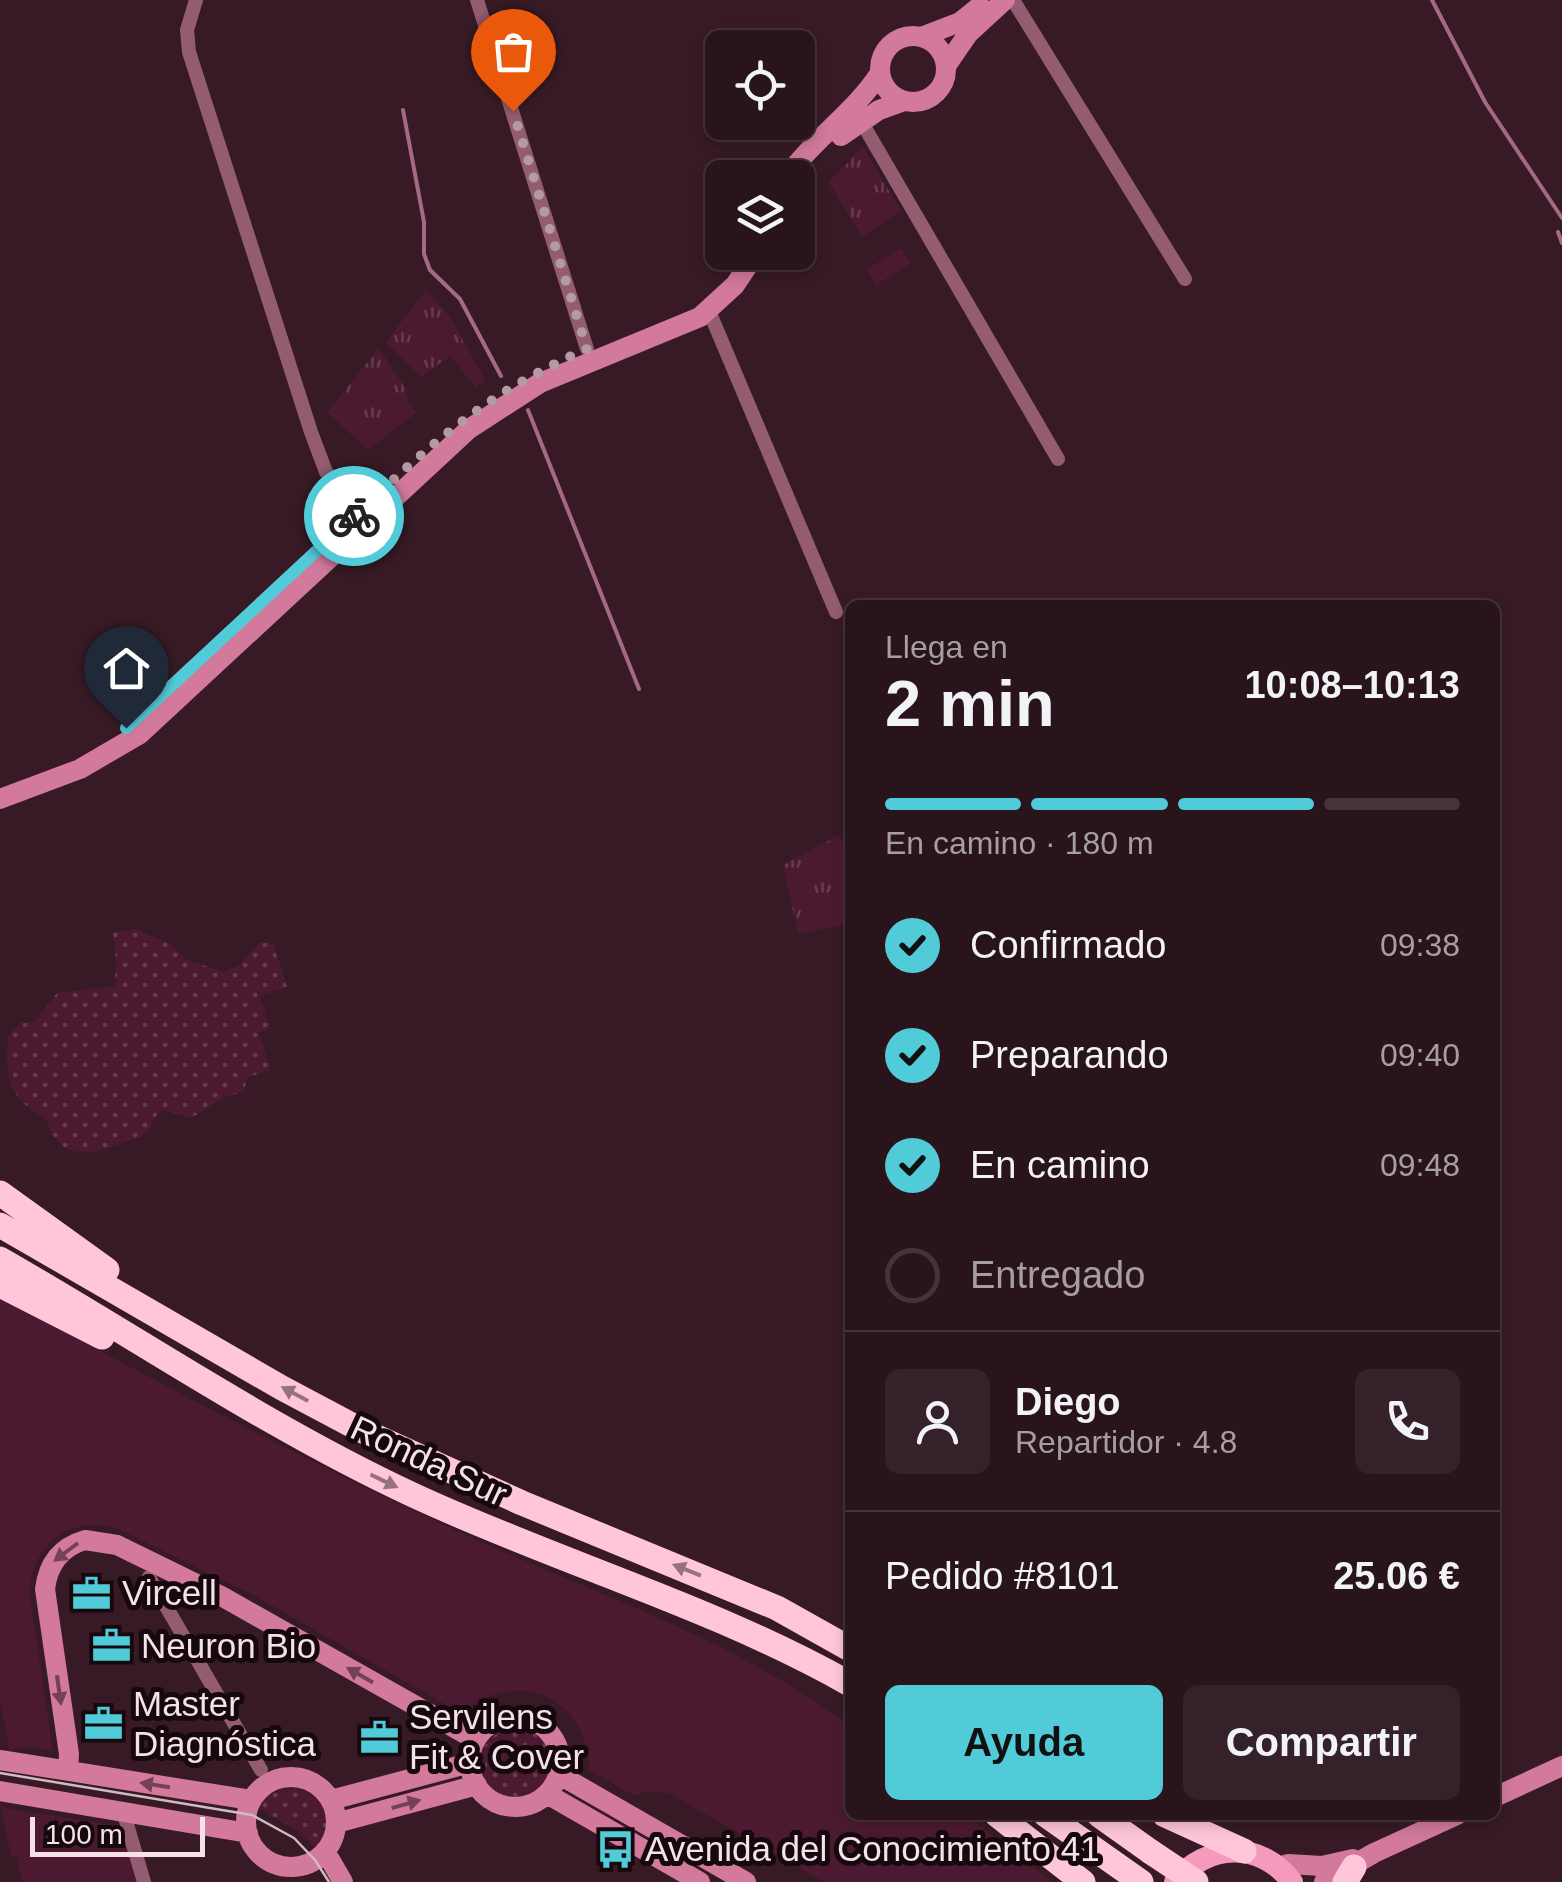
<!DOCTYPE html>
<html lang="es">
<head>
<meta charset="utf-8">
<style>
	body { margin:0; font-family:Arial,sans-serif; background:#352129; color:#f1f3f6; height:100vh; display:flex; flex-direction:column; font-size:38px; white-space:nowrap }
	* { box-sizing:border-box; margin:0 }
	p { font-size:32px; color:#a59ea3 }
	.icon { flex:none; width:55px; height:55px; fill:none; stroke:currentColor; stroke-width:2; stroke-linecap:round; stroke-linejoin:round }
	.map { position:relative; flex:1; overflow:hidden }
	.side { position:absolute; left:845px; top:600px; width:655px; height:1220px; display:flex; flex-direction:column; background:#29141c; border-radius:15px; box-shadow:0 5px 15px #0003,0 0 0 2px #45333b }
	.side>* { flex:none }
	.buttons { position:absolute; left:705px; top:30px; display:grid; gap:20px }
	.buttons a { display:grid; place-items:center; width:110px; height:110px; border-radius:15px; background:#29141c; box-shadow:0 5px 15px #0003,0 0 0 2px #45333b; font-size:50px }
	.scale { position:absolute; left:30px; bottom:25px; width:175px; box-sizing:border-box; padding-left:10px; border:5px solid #f5e1e7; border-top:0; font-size:28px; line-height:35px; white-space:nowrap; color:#f5e1e7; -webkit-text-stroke:8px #16090e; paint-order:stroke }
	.pin { position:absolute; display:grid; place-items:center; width:85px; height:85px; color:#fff; margin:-102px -42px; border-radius:50% 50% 50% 0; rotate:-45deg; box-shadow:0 0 10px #0007 }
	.pin .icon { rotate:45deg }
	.courier { position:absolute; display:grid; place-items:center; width:100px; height:100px; margin:-50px; border:8px solid #52cbd9; border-radius:50%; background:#fff; color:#222; box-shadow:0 2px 12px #0007 }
	.overview em { font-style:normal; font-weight:700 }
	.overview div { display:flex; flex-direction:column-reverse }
	.overview { display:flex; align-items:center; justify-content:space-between; height:170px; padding:0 40px }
	h1 { font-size:65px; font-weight:700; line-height:75px }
	.bar { display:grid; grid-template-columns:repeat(4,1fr); gap:15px 10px; align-content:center; height:120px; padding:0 40px }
	.bar i { height:12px; border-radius:8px; background:#45333b }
	.bar .on { background:#52cbd9 }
	.bar p { grid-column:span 4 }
	.line { display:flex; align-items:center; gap:25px; padding:0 40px; border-top:2px solid #45333b }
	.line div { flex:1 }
	.round { display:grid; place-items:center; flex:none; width:105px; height:105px; border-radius:15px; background:#352129 }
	ol { padding:0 40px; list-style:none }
	li { display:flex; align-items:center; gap:30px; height:110px }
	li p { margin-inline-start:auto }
	li .icon { padding:10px; border-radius:50%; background:#52cbd9; color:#111; stroke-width:4 }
	li:last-child { color:#a59ea3 }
	li i { width:55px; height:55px; border:5px solid #45333b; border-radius:50% }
	.action { display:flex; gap:20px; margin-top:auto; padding:20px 40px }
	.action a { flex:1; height:115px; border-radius:15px; background:#52cbd9; color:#111; font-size:40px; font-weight:700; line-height:115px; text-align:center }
	.action a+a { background:#352129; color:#f1f3f6 }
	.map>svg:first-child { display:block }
</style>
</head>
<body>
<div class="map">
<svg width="1562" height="1882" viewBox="0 0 1562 1882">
	<defs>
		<pattern id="grass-tufts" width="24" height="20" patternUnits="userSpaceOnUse" patternTransform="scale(2.5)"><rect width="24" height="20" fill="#4c1a30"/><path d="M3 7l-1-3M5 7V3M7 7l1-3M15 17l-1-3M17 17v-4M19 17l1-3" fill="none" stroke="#663b4e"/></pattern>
		<pattern id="garden-dots" width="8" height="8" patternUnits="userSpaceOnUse" patternTransform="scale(2.5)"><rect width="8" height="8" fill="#4c1a30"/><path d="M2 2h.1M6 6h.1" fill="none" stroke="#663b4e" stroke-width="1.8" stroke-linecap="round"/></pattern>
	</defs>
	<rect width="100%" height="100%" fill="#371a25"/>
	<!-- grass -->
	<path fill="url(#grass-tufts)" d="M863,147L901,211L862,237L829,182Z
		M426,290L448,314L485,380L476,387L450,356L421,377L386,342Z
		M379,348L406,390L407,401L417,412L368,450L327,412Z
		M839,835L850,855V924L798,934L783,865Z"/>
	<!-- park -->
	<path fill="#4c1a30" d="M901,248L911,263L876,285L866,270Z
		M0,1298C147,1376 294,1455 444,1525C581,1590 728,1634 850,1726V1815H966L1053,1882H824L670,1794L647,1791L635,1796L589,1770C589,1697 515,1665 462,1714L257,1597L123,1531C73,1511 29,1544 30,1597L53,1751L29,1747L9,1750L0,1698Z
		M0,1804L6,1808L124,1827L140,1882H23L16,1856H11Z"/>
	<!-- garden -->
	<path fill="url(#garden-dots)" d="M136,929L170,944L186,959L223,972L239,965L260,942L273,944L287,987L260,996L270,1028L259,1033L271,1070L248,1077L243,1093C223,1093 208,1110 190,1118L164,1110C151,1116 155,1126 145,1134C139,1138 130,1140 123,1143C91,1155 57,1161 47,1120C6,1096 6,1080 8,1036L21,1023L34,1022L57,993L115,986L116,959L113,932Z
		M480 1764a36 36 0 1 1 72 0a36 36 0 1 1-72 0Z
		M291,1787C323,1792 337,1821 317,1849L297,1830L258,1808L268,1795Z"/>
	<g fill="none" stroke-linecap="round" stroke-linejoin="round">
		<!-- stream -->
		<path stroke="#a56982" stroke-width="4" d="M1432,0L1485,102L1562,218
			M403,110L424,222V254L430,270L460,299L501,376
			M1558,232L1562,243
			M528,410L639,689"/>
		<!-- street -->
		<path stroke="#935c71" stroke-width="14" d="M196,0L187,30L189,52L311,432L326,472L361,510
			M477,0L587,349
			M1013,0L1185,279
			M861,121L1058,459
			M709,311L836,612
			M149,1577L261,1770
			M126,1821L144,1882"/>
		<!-- secondary -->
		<path stroke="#d2799c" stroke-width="20" d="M880 69a33 33 0 1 1 66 0a33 33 0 1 1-66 0Z
			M921,37L960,22L980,6
			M946,66L968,34L1005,0
			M841,136L879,110L904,101
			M786,178C814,138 854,113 880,73
			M0,799L80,769L140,734L469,429L540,383L700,317L735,285L757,252
			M470 1762a45 45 0 1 1 90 0a45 45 0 1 1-90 0Z
			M0,1760L251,1800
			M68,1771L69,1754L45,1589C48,1564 61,1547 85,1540L117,1545L223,1597L476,1740
			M558,1774L746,1882
			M246 1822a45 45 0 1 1 90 0a45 45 0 1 1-90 0Z
			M0,1791L248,1833
			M547,1794L700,1882
			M1495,1797L1562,1766
			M331,1800L470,1763
			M336,1823L477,1785
			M325,1851L343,1882
			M1278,1867L1288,1864L1322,1866L1353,1859
			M1324,1882L1374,1853L1457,1815"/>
		<!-- primary -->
		<path stroke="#f69abd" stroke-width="22" d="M1175,1882C1206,1843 1261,1840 1292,1882"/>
		<!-- highway -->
		<path stroke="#ffc6da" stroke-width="25" d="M0,1193L107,1270
			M0,1225L282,1388L361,1430L522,1503L777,1608L850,1649
			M0,1259C138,1338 269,1428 413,1495C557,1562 712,1606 850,1684
			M0,1285L102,1337
			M997,1815L1083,1882
			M1046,1815L1141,1882
			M1099,1815L1151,1852
			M1165,1815L1244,1851
			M1345,1882L1354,1867"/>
		<!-- tram -->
		<path stroke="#d1bbc2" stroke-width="2.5" d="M0,1773L252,1815L294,1838L315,1860L329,1882"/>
		<!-- highway-bridge -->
		<path stroke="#ffc6da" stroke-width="25" d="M1151,1852L1196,1882"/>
	</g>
	<!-- one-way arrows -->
	<defs><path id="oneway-solid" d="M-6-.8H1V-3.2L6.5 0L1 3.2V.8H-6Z" transform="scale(2.5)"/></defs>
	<g fill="#96717e">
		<use href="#oneway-solid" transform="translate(295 1394) rotate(-152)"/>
		<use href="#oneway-solid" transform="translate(384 1481) rotate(26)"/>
		<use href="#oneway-solid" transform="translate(687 1570) rotate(-158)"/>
	</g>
	<g fill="#744155">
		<use href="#oneway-solid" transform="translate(66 1552) rotate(143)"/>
		<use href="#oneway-solid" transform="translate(360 1675) rotate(-150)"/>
		<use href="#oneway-solid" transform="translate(59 1690) rotate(82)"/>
		<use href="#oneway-solid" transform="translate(155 1785) rotate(-171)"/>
		<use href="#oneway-solid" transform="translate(406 1804) rotate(-16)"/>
	</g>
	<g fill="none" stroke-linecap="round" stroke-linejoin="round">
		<!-- done -->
		<path stroke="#b29ba3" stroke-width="10" stroke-dasharray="0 18" d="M354,516C434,442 486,393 587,349L513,111"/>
		<!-- route -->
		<path stroke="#52cbd9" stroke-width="12" d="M126,728L354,516"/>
	</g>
	<!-- icons -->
	<defs>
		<symbol id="office-bare" viewBox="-9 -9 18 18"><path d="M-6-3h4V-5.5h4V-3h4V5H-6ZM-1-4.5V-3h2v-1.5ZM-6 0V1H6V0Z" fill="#52cbd9" stroke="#16090e" stroke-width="2.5" paint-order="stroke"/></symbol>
		<symbol id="bus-bare" viewBox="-9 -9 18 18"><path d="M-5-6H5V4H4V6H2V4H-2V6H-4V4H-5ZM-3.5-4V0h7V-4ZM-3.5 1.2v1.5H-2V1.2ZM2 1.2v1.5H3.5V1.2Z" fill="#52cbd9" stroke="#16090e" stroke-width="2.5" paint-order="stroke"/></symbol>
	</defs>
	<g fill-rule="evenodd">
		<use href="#office-bare" x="64" y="1566" width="55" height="55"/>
		<use href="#office-bare" x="84" y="1618" width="55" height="55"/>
		<use href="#office-bare" x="76" y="1696" width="55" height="55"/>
		<use href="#office-bare" x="352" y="1710" width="55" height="55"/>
		<use href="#bus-bare" x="588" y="1822" width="55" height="55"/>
	</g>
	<g text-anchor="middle" stroke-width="10" stroke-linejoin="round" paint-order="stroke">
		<!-- street labels -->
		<g font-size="35" fill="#f5e1e7" stroke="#16090e">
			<text transform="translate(429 1461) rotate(25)" y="12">Ronda Sur</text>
		</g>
		<!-- poi labels -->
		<g font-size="35" fill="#f5e1e7" stroke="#16090e" text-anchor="start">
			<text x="122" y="1605">Vircell</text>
			<text x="141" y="1658">Neuron Bio</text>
			<text x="133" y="1716">Master<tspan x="133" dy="40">Diagnóstica</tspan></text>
			<text x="409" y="1729">Servilens<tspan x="409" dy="40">Fit &amp; Cover</tspan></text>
			<text x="645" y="1861">Avenida del Conocimiento 41</text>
		</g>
	</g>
</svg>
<div class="buttons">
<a><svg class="icon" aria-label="locate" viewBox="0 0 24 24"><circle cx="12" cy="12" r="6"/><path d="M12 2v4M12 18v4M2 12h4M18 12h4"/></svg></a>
<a><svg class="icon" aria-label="layers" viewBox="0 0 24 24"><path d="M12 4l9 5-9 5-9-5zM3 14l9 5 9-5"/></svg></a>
</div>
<div class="scale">100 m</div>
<div class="pin" style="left:513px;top:111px;background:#ea580c"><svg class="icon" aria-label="bag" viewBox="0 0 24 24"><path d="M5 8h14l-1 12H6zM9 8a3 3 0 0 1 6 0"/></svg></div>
<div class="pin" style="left:126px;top:728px;background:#1f2937"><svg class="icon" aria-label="home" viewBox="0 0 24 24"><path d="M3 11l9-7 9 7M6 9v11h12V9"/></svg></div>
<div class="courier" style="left:354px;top:516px"><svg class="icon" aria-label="bike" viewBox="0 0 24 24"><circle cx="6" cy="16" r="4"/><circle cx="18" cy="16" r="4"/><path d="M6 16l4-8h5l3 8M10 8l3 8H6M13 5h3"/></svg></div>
<section class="side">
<div class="overview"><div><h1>2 min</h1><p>Llega en</p></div><em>10:08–10:13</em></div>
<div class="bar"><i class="on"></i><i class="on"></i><i class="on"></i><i></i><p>En camino · 180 m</p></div>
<ol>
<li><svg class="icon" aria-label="check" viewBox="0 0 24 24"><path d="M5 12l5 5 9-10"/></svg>Confirmado<p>09:38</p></li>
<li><svg class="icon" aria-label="check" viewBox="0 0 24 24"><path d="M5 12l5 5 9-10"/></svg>Preparando<p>09:40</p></li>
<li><svg class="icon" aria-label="check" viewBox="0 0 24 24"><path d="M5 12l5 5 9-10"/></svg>En camino<p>09:48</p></li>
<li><i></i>Entregado</li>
</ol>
<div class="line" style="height:180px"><a class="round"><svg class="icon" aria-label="person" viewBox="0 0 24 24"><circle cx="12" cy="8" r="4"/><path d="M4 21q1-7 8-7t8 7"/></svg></a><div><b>Diego</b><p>Repartidor · 4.8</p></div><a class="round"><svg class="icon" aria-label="phone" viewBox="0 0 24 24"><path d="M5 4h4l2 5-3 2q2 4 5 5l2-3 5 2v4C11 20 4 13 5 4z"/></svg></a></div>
<div class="line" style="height:130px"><div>Pedido #8101</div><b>25.06 €</b></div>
<div class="action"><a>Ayuda</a><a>Compartir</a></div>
</section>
</div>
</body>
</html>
